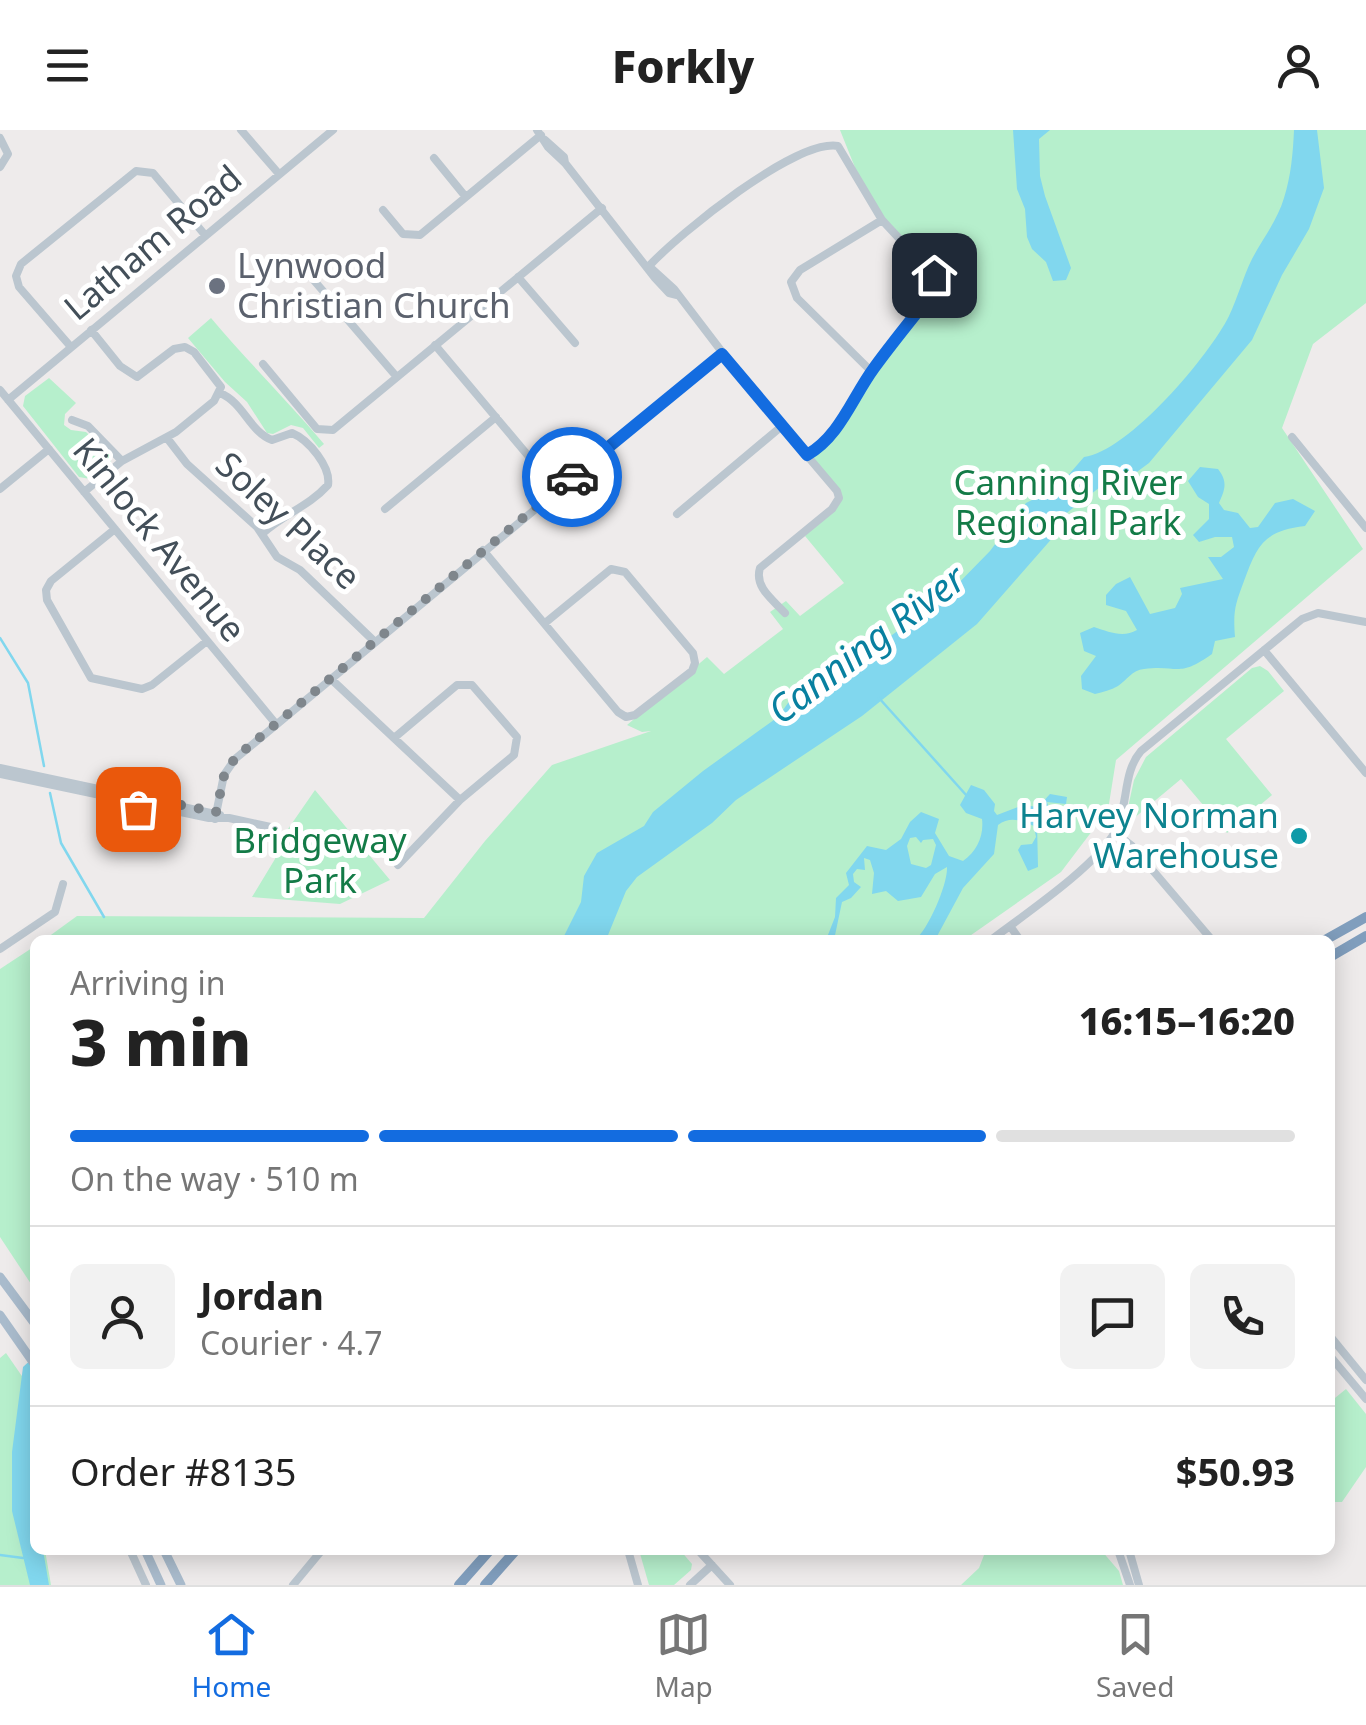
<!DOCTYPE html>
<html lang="en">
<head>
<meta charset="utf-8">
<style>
	body { margin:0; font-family:"Noto Sans",sans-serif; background:#f2f2f2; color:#222; height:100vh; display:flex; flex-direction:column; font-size:38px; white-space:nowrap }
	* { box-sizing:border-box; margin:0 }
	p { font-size:32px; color:#767676 }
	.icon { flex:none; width:55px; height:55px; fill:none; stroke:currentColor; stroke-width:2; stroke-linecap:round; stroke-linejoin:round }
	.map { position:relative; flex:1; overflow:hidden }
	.sheet { position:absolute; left:30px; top:805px; width:1305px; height:620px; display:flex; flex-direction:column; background:#fff; border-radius:15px; box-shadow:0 5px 25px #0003 }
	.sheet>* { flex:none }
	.pin { position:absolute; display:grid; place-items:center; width:85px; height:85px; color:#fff; margin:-42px; border-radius:20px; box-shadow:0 5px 15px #0006 }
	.courier { position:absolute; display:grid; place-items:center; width:100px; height:100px; margin:-50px; border:8px solid #136ce0; border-radius:50%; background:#fff; color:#222; box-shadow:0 2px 12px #0007 }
	.overview em { font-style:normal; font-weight:800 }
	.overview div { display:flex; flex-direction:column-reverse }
	.overview { display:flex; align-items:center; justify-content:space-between; height:170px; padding:0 40px }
	h1 { font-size:65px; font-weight:800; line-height:75px }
	.bar { display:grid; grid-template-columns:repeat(4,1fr); gap:15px 10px; align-content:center; height:120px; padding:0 40px }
	.bar i { height:12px; border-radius:8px; background:#e0e0e0 }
	.bar .selected { background:#136ce0 }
	.bar p { grid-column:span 4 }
	.line { display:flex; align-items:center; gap:25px; padding:0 40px; border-top:2px solid #e0e0e0 }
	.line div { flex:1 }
	.round { display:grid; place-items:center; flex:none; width:105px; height:105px; border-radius:15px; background:#f2f2f2 }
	header { display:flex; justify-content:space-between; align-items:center; height:130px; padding:0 40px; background:#fff; font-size:45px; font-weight:800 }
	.tabs { display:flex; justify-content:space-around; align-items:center; height:140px; border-top:2px solid #e0e0e0; background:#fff; font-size:28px; color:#767676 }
	.tabs a { display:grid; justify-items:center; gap:5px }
	.tabs .selected { color:#136ce0 }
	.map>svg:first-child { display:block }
</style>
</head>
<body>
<header><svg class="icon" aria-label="menu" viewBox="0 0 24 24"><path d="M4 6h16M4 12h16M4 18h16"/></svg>Forkly<svg class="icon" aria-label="person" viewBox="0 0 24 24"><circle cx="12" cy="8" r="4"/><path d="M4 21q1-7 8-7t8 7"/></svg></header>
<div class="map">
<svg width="1366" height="1455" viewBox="0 0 1366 1455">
	<rect width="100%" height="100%" fill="#eeebeb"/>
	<!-- green -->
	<path fill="#b6efcc" d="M840,0H1366V173L1313,214L1282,298L1363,419L1116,630L1108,680L1061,742L964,810H44L77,786L424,788L485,711L552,635L651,601L642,602L627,595L707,527L724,544L783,499L770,482L786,471L800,486L844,453L805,406L841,367L812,330L938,152L891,102L856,40Z
		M211,188C248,232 287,270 324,314L319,318L303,298L291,295L273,304L267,303L247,272L225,252L188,208Z
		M49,248L76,273L65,284L64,295L71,300L86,302L110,325L111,333L90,349L79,347L23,276L25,266Z
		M1260,536L1268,541L1284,561L1226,609L1272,665L1227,703L1181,649L1127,694L1125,691L1134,650L1146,627L1252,538Z
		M315,660L390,750L340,774L252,767L275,729L279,712Z
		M35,816V1160L0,1107V839Z
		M6,1223L35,1265V1420H45L51,1455H0V1228Z
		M1346,1259L1366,1284V1337L1342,1372H1330V1272Z
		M639,1420H680L692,1434L691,1440L674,1455H649Z
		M986,1420H1101L1119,1441L1123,1455H961L979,1438Z"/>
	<!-- water -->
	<path fill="#81d7ee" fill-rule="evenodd" d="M1013,0H1050L1039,9L1040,46L1045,66L1071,138L1066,150L1053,151L1046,132L1032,119L1027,107L1025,79L1017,59Z
		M1294,0H1317L1324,58L1309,99L1282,145L1252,210L1149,333L1130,347L1104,354L1064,385L1055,405L977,494L862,586L736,670L712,693L637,747L626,761L606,810H562L581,772L584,746L597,723L644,696L653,682L703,641L778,587L793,566L892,505L946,466L990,421L1026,373L1058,357L1084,327C1128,322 1210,225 1229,186C1238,167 1243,147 1252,129C1263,108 1277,91 1284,68C1291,46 1293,23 1294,0Z
		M1200,337L1218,339C1228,352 1225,359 1219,373L1224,380L1238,383L1250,398L1258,397L1275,373L1293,369L1315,381L1305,396C1263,401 1257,416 1244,451C1235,475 1233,481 1235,507L1215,511L1212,524C1177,549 1178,534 1144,539C1132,540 1127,550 1118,556C1111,560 1103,562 1095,564L1082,559L1081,546L1096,526L1084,521L1080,503L1094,497C1109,502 1123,508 1137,500L1126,481L1106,475V465L1116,454L1130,447L1150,484L1175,478L1182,464L1180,458L1223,449L1208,427H1221L1234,417L1232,407H1215L1199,412L1193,405L1209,389V374L1198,367L1188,351Z
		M971,655L984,660L995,674L994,681L997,685L1026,674C1039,681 1042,672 1050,664L1067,667L1066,674L1047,672L1050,682L1037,693L1038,737L1028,741L1018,720L1021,715L1032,714L1036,707L1034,696C1021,690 1010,686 998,695L994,724L963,758L935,810H915C928,800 948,754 947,737L935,744L921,767L898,771L886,761L872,764L874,743L870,730L864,728L865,740L857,739L853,744L854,752L861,757L851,768L842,772L834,810H826L835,787L836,768L849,755L846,743L867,716L886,720L901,709L910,692L921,682L939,689L935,703L949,726L963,731C977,721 984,706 982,689L966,683L960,675ZM916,707L921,713L923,710L933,709L936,715L931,735L926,738L911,734L907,716L910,708Z
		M35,1226V1420H43L49,1455H30L12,1381V1322L23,1237Z"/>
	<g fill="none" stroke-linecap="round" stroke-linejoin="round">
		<!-- stream -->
		<path stroke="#81d7ee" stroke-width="2.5" d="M0,508L28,553L44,636
			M879,568L967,666
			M50,663L61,713L104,787
			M0,1425L23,1428"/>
		<!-- minor -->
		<path stroke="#bbc6cf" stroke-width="8" d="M241,0L279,44
			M537,0L548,17L565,33
			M0,8L8,24L0,37
			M545,10L564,27L565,33L655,148L669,163L677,165
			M434,28L465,66
			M383,80L403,104L420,105L541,5
			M649,136C679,104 795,9 838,16L882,90L933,145L936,154L871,241L833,303L825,313L807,325
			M652,139L674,159L748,256L837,361L839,368L832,379L760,438C754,457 773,470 785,483
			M305,140L396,246
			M518,147L575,213
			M435,215L557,360
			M71,217L19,157L16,146L21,134L136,41L153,43L205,105
			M263,234L317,299L333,300L602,78
			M871,241L797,168L791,152L800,140L882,90
			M0,260L276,594
			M220,263C244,273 249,301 272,310L292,303C309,310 331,337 328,355C309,376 284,384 263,403
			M8,270L333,0
			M72,290L88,296L122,331
			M1292,307L1366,398
			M167,308L187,334L257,397L277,427L300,440L375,512
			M0,359L49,319
			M84,362L122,331L176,302L214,271L221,257L194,222L185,217L174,219L137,247L120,236L91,200
			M385,379L496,287
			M677,384L782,296
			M115,399L51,451L46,460L47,470L91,548L142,559L152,555L207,511
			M483,420L618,582L626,587L635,585L692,541L695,533L693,523L625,442L611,439L545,493
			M1264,520L1366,643
			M331,549L460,670
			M394,608L457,555H472L517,607L514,625L460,670L398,735
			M0,638L220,685
			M0,644L209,688H229L275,698
			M215,689L224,645L235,629L722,224
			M1114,702L1132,716L1212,810
			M130,716L139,671
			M1010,796L1020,810
			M991,810C1025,784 1095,737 1115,702C1129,676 1122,643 1141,621L1302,489L1318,483L1366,492
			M0,819L55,782L63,754
			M1330,1206L1366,1250
			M1330,1226L1366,1269
			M130,1420L146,1455
			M628,1420L638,1455
			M698,1420L730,1455
			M1118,1420L1130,1455
			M1129,1420L1139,1455
			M293,1455L322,1420
			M690,1455L712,1435"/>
		<!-- major -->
		<path stroke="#a9bbcc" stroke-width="9" d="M0,1147L35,1194
			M0,1185L35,1235
			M145,1420L161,1455
			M164,1420L181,1455"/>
		<!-- highway -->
		<path stroke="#809ebd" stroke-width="10" d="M1325,810L1366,787
			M1330,827L1366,806
			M459,1455L490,1420
			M485,1455L516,1420"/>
	</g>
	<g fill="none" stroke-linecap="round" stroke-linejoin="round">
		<!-- done -->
		<path stroke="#7f868c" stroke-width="10" stroke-dasharray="0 18" d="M138,679L140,667L216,682L224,646L235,628L572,347"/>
		<!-- route -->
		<path stroke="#136ce0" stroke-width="12" d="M572,347L722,224L807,325C840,306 852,268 874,238C892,213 913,188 932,163L936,154L934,145"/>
	</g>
	<!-- markers -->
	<circle fill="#6b7280" stroke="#fff" stroke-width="4" cx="217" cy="156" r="10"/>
	<circle fill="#0f9aa8" stroke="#fff" stroke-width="4" cx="1299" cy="706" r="10"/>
	<g text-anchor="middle" stroke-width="10" stroke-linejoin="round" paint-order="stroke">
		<!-- street labels -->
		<g font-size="35" fill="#434f59" stroke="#fff">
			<text transform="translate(153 113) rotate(-40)" y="12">Latham Road</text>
			<text transform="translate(288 391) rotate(43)" y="12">Soley Place</text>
			<text transform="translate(159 410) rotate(51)" y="12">Kinlock Avenue</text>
		</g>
		<!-- worship labels -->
		<g font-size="35" fill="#5b616d" stroke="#fff" text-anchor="start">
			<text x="237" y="148">Lynwood<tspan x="237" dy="40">Christian Church</tspan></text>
		</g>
		<!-- park labels -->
		<g font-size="35" fill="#137b47" stroke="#fff">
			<text x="1068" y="365">Canning River<tspan x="1068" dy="40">Regional Park</tspan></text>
			<text x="320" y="723">Bridgeway<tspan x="320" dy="40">Park</tspan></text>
		</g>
		<!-- culture labels -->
		<g font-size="35" fill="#0d838f" stroke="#fff" text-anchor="end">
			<text x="1279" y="698">Harvey Norman<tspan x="1279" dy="40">Warehouse</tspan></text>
		</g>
		<!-- water labels -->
		<g font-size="38" font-style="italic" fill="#0880a0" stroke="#fff">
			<text transform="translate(867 515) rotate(-37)" y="13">Canning River</text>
		</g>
	</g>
</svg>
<div class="pin" style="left:138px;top:679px;background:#ea580c"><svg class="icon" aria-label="bag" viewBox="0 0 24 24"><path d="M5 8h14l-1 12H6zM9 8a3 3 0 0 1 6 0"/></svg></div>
<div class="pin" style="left:934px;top:145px;background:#1f2937"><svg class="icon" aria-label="home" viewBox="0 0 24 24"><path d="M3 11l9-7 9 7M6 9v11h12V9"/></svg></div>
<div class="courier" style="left:572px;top:347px"><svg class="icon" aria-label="car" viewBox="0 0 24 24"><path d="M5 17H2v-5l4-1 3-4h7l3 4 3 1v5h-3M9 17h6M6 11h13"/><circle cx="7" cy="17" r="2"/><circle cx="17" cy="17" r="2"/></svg></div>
<section class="sheet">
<div class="overview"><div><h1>3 min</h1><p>Arriving in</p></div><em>16:15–16:20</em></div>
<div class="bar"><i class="selected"></i><i class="selected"></i><i class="selected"></i><i></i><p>On the way · 510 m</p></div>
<div class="line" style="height:180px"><a class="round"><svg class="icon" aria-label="person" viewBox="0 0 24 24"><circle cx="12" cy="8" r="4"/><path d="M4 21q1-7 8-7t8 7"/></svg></a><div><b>Jordan</b><p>Courier · 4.7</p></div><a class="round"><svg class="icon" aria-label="chat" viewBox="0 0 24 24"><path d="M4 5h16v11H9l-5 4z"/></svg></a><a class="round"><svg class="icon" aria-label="phone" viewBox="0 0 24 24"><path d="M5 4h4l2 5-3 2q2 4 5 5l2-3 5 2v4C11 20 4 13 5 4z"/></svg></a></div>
<div class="line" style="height:130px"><div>Order #8135</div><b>$50.93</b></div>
</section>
</div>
<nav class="tabs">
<a class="selected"><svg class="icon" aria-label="home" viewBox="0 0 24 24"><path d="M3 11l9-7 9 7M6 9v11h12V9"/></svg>Home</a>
<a><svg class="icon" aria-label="map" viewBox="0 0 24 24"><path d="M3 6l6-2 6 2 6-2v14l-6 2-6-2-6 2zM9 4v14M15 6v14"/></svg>Map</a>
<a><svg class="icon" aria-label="saved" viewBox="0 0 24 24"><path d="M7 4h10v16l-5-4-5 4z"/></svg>Saved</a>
</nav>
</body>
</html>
